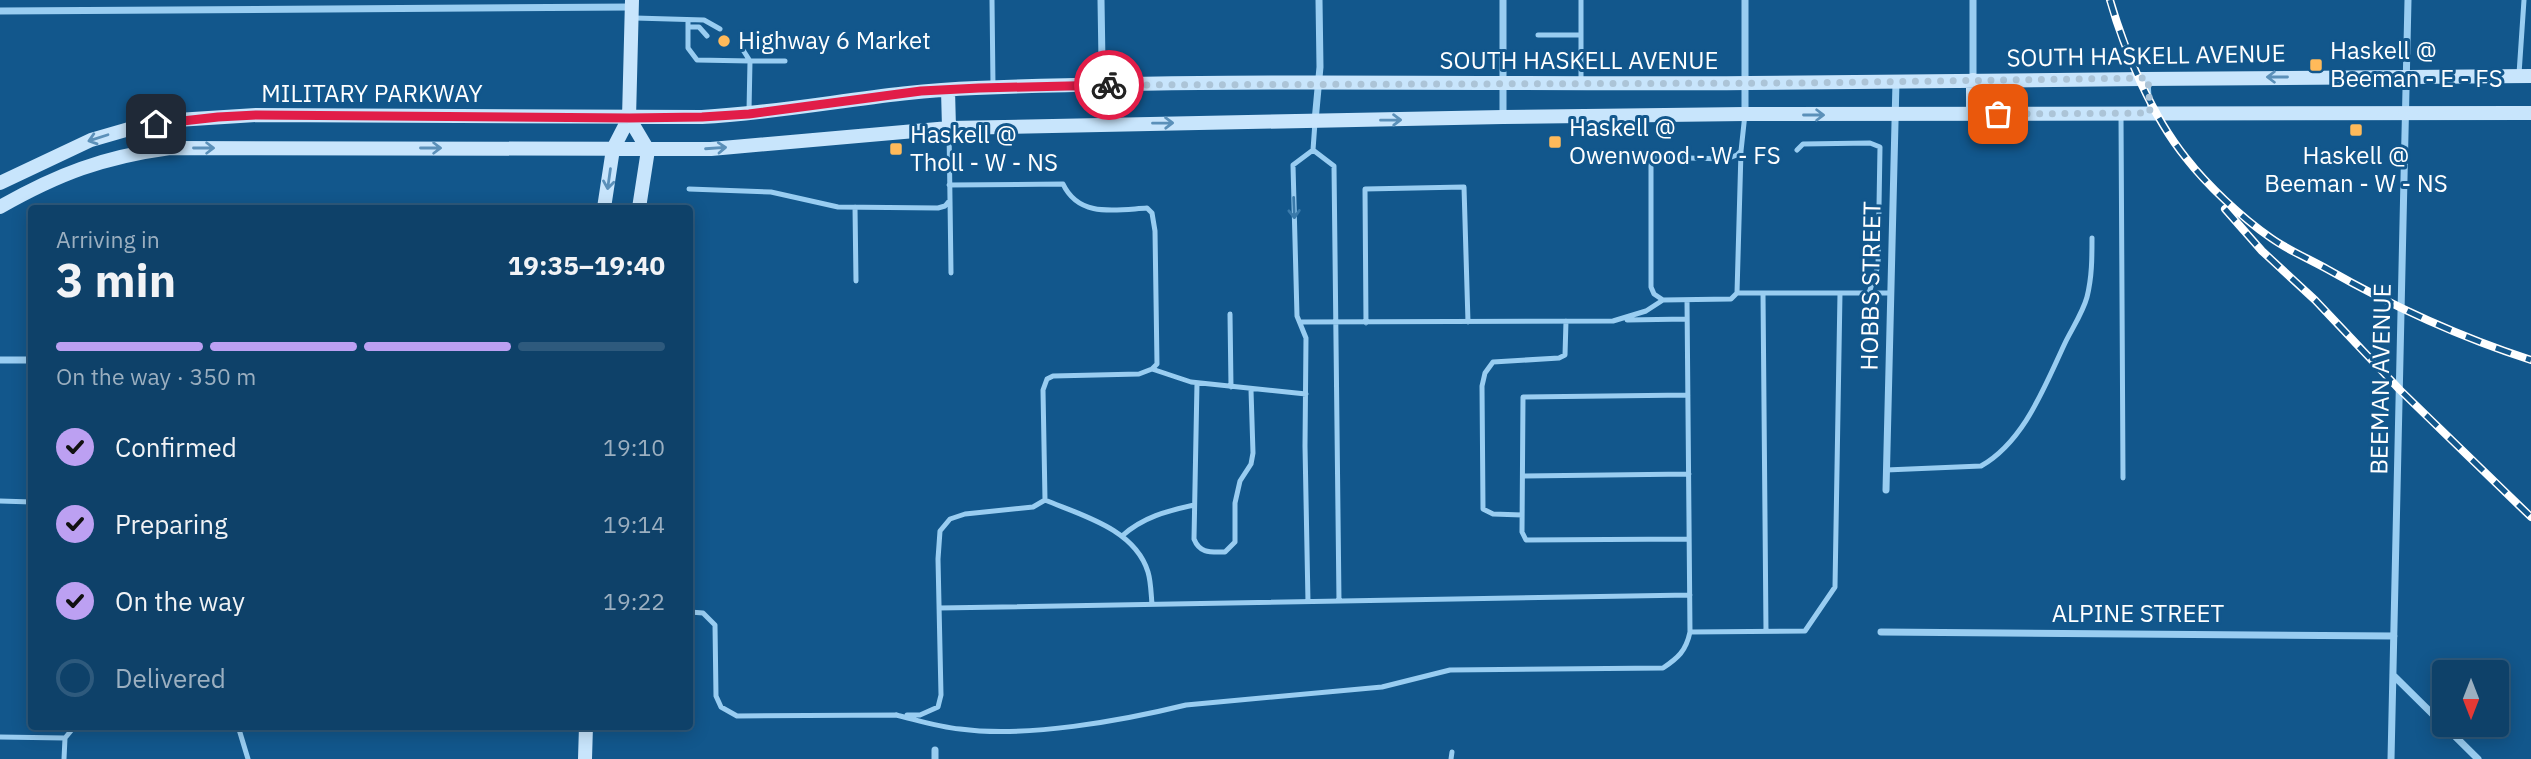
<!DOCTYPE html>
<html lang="en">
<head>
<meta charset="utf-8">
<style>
	body { margin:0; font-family:"IBM Plex Sans",sans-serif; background:#1c4c71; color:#f1f3f6; height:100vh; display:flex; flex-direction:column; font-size:26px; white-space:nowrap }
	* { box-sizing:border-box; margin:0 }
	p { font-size:23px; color:#9bafc0 }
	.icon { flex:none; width:38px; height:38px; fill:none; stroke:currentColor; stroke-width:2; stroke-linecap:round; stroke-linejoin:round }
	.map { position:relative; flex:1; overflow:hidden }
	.sheet { position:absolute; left:28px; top:205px; width:665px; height:525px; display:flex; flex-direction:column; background:#0e4169; border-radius:7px; box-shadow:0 4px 18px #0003,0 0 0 2px #2e5a7d }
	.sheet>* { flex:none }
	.needle { width:46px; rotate:180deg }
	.tools { position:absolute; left:2432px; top:660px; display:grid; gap:14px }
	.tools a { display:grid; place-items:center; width:77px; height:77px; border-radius:7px; background:#0e4169; box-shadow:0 4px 18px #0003,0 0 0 2px #2e5a7d; font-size:35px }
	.pin { position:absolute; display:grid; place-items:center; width:60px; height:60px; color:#fff; margin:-30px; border-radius:14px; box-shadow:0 4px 10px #0006 }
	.courier { position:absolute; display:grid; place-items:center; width:70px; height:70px; margin:-35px; border:5px solid #e11d48; border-radius:50%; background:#fff; color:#222; box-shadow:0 2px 9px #0007 }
	.summary em { font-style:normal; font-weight:700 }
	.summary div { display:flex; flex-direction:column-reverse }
	.summary { display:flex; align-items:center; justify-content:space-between; height:119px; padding:0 28px }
	h1 { font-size:46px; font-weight:700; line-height:52px }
	.bar { display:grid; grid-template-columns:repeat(4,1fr); gap:10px 7px; align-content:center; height:84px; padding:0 28px }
	.bar i { height:9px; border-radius:5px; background:#2e5a7d }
	.bar .selected { background:#bca0f2 }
	.bar p { grid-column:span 4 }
	ol { padding:0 28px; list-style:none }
	li { display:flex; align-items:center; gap:21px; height:77px }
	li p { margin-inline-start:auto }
	li .icon { padding:7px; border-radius:50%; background:#bca0f2; color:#111; stroke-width:4 }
	li:last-child { color:#9bafc0 }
	li i { width:38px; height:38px; border:4px solid #2e5a7d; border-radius:50% }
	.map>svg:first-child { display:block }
</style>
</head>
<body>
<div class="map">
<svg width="2531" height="759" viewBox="0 0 2531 759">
	<rect width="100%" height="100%" fill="#12578c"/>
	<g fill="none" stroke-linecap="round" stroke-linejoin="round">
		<!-- lane -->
		<path stroke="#99cdf1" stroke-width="5" d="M992,0L993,85
			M635,18L704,20L720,29
			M688,20V48L697,60L750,61
			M688,27H699L707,36
			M1538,35H1581
			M743,50L750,61
			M2519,74L2524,0
			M2148,81L2150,113
			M1581,83V0
			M749,111L750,61H785
			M2121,116L2123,478
			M1313,150L1334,166L1339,601
			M1313,150L1315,122
			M1797,150L1803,144L1870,143L1880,147L1878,266L1869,293
			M1741,151L1737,293L1731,299L1663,300L1654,294L1651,287V157L1726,159L1737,155L1741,151L1745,114
			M949,185L1063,184C1079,218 1115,210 1147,208L1152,213L1155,231L1157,364L1152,369L1139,374L1053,376L1047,379L1043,390L1045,500
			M689,189L771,192L838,207L938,208L945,206L950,200L949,128
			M950,200L951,273
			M855,207L856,281
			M1737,293H1891
			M1763,293L1766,631
			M1230,314L1231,387
			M1627,320L1687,319
			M1301,322L1613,321L1646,311L1663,300
			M1366,323L1365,189L1464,187L1468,322
			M1152,369L1191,382L1306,394
			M1197,383L1194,539C1200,554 1211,552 1225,552L1235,542V503L1240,481L1251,464L1253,453L1251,390
			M1688,395L1523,397L1522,532L1526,540L1689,539
			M1886,470L1981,466C2025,441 2045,385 2066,341C2073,327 2083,312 2087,297C2092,277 2092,258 2092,238
			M1523,476L1689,474
			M1045,500C1081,515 1135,529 1148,572C1151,582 1151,594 1152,604
			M0,501L32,502
			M1522,515L1493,514L1483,509L1482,386L1485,373L1493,362L1559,358L1565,355L1566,321
			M1122,536C1143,517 1167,511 1194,505
			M1308,602L1305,446L1306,338L1297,316L1293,165L1313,150
			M939,608L1690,595
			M690,612L703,613L715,625L716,696L721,707L737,716L897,715
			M1690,632L1805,631L1835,587L1840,293
			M896,715C917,720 939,727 960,729C1026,738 1121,721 1186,705L1382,687L1450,670L1663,668C1678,658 1686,651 1690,632L1687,300
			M907,715H920L938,707L941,695L938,559L940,531L950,519L965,514L1033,507L1045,500
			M238,726L248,759
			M0,737L65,738L64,759
			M65,738L75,726
			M1451,759L1452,752"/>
		<!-- street -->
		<path stroke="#99cdf1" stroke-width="7" d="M1101,0L1103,124
			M1503,0V117
			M1745,0V114
			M1973,0V80
			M0,11L631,7
			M1315,121L1320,67L1319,0
			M0,360H32
			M1886,490L1896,82
			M1881,632L2394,636
			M2393,675L2478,759
			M935,759V750
			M2391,759L2408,0"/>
		<!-- secondary -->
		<path stroke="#c8e5fc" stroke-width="14" d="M1973,80V114
			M948,90L949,128
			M629,118L648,150L639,208
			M0,183L91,140L136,127L177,120L256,115L702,117C794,112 884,91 976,88C1233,78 1492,85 1749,83C2010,82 2270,76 2531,76
			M0,207C58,174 103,157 170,148L711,149L949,128L1503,117L1745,114L2531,113
			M604,208L613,149L629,118L632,0
			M585,759L586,726"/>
		<defs>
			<path id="rail" d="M2110,0C2125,52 2152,116 2186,158C2207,185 2242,218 2271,238C2288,250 2309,259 2327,269C2392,306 2460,337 2531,360
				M2225,209L2262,251L2315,300L2400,390L2531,517"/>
		</defs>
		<!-- rail casing -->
		<use href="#rail" stroke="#fff" stroke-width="8"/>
		<!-- rail -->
		<use href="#rail" stroke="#12578c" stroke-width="5" stroke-dasharray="16" stroke-linecap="butt"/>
	</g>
	<!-- one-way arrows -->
	<defs><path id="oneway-shaft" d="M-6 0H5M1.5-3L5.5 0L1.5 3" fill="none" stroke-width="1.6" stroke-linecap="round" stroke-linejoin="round" transform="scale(1.75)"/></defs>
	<g stroke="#5b90b9">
		<use href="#oneway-shaft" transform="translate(2277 77) rotate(180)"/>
		<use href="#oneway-shaft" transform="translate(1814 115)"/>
		<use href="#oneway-shaft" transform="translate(1391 120) rotate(-1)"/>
		<use href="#oneway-shaft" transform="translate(1163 123) rotate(-1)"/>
		<use href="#oneway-shaft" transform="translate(98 138) rotate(162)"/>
		<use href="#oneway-shaft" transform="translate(204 148)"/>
		<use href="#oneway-shaft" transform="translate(431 148)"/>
		<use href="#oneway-shaft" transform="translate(716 148) rotate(-4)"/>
		<use href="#oneway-shaft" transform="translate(609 179) rotate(98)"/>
	</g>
	<use stroke="#3a7aaa" href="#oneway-shaft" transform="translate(1294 208) rotate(88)"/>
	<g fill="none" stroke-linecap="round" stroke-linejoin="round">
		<!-- done -->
		<path stroke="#acc4d7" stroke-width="7" stroke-dasharray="0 12.6" d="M1109,85L1796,83L2148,78L2150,113L1998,114"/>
		<!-- route -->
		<path stroke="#e11d48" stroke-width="9" d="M156,124L218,117L256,115L629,118L702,117L749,114L921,91L979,88L1109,85"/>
	</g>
	<!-- markers -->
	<g fill="#ffba5a" stroke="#12578c" stroke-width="2.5">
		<circle cx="724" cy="41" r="7"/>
		<rect x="2309" y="58" width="14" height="14" rx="3.5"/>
		<rect x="2349" y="123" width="14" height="14" rx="3.5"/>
		<rect x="1548" y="135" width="14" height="14" rx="3.5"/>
		<rect x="889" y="142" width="14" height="14" rx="3.5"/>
	</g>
	<g text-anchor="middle" stroke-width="6" stroke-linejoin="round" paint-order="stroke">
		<!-- poi labels -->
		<g font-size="24" fill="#fff" stroke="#12578c" text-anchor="start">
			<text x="738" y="49">Highway 6 Market</text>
			<text x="2330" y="59">Haskell @<tspan x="2330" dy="28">Beeman - E - FS</tspan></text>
			<text x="1569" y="136">Haskell @<tspan x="1569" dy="28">Owenwood - W - FS</tspan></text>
			<text x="910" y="143">Haskell @<tspan x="910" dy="28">Tholl - W - NS</tspan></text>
			<text x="2356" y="164" text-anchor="middle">Haskell @<tspan x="2356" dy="28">Beeman - W - NS</tspan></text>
		</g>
		<!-- street labels -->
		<g font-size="24" fill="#fff" stroke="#12578c">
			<text transform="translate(2146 56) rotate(-1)" y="8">SOUTH HASKELL AVENUE</text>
			<text x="1579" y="69">SOUTH HASKELL AVENUE</text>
			<text x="372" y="102">MILITARY PARKWAY</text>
			<text transform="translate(1871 286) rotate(-89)" y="8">HOBBS STREET</text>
			<text transform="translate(2381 379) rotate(-89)" y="8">BEEMAN AVENUE</text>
			<text x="2138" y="622">ALPINE STREET</text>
		</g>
	</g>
</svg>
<div class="tools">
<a><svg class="needle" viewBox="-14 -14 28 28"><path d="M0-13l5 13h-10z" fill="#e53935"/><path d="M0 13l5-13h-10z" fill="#9bafc0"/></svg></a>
</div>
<div class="pin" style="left:1998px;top:114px;background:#ea580c"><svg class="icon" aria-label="bag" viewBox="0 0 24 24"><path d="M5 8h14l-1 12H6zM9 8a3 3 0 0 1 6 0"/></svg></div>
<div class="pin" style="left:156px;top:124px;background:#1f2937"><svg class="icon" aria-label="home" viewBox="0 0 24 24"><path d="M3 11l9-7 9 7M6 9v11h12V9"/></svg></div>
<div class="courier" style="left:1109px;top:85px"><svg class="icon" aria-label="bike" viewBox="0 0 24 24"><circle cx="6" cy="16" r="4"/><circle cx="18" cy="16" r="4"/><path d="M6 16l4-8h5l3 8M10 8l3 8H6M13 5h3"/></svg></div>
<section class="sheet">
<div class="summary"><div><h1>3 min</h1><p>Arriving in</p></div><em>19:35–19:40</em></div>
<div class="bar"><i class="selected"></i><i class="selected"></i><i class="selected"></i><i></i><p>On the way · 350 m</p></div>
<ol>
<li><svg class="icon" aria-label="check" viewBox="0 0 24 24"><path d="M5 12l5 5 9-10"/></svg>Confirmed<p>19:10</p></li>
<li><svg class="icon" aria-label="check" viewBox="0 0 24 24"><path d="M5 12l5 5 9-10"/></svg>Preparing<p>19:14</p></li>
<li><svg class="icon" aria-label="check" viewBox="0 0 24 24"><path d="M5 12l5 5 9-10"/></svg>On the way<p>19:22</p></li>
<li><i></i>Delivered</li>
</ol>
</section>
</div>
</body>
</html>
